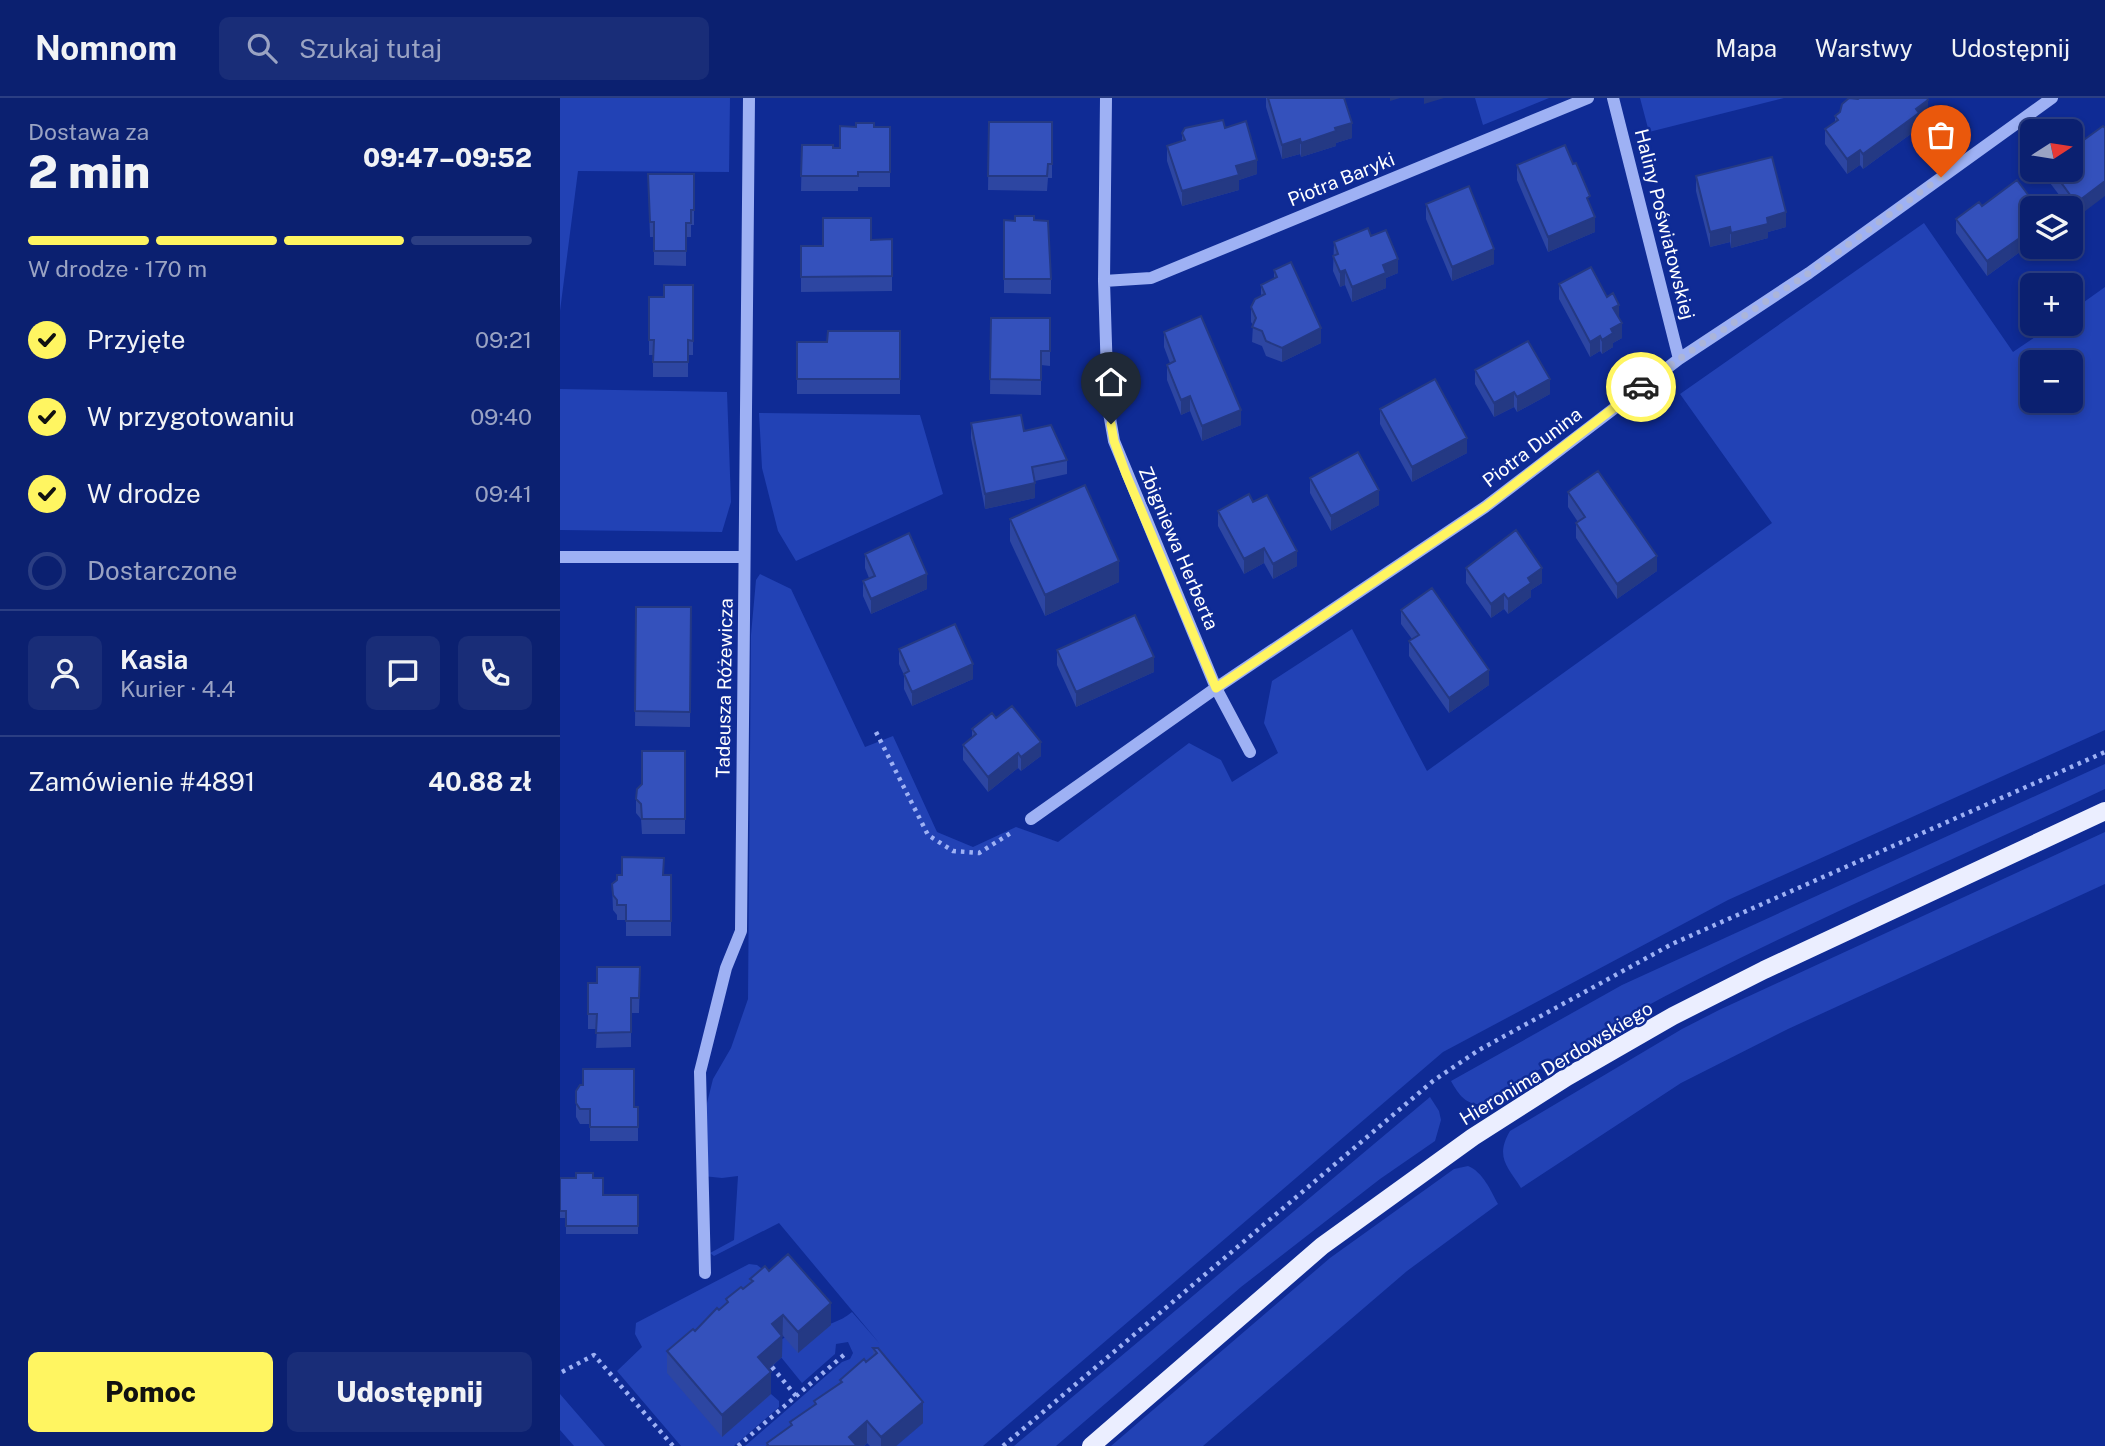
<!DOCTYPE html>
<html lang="pl">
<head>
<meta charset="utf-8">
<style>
	body { margin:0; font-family:"Public Sans",sans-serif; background:#192d78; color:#f1f3f6; height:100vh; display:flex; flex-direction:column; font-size:26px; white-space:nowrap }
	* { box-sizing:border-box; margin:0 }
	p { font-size:23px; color:#9aa3c3 }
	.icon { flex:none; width:38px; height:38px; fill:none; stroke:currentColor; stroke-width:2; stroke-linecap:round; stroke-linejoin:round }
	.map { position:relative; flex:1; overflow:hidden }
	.drawer { display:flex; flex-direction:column; background:#0b2070; width:560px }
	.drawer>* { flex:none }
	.needle { width:46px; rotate:78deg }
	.fabs { position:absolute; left:1460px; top:21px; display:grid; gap:14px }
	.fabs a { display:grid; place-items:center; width:63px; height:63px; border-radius:10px; background:#0b2070; box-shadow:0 4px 10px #0003,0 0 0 2px #2b3e83; font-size:35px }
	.pin { position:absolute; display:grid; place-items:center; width:60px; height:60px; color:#fff; margin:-72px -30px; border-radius:50% 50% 50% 0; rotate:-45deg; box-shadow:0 0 7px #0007 }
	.pin .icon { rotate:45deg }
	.courier { position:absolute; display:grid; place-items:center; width:70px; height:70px; margin:-35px; border:5px solid #fff561; border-radius:50%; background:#fff; color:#222; box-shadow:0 2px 9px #0007 }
	.summary em { font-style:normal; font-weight:800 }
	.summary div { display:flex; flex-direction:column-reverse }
	.summary { display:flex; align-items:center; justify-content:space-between; height:119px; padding:0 28px }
	h1 { font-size:46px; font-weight:800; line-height:52px }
	.bar { display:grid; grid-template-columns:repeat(4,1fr); gap:10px 7px; align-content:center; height:84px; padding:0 28px }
	.bar i { height:9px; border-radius:5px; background:#2b3e83 }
	.bar .selected { background:#fff561 }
	.bar p { grid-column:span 4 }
	.line { display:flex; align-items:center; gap:18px; padding:0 28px; border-top:2px solid #2b3e83 }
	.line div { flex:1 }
	.round { display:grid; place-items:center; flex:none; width:74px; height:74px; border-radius:10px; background:#192d78 }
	ol { padding:0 28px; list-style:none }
	li { display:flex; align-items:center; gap:21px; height:77px }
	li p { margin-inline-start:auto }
	li .icon { padding:7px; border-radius:50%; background:#fff561; color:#111; stroke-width:4 }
	li:last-child { color:#9aa3c3 }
	li i { width:38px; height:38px; border:4px solid #2b3e83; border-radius:50% }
	.cta { display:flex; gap:14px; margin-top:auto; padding:14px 28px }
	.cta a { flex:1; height:80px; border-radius:10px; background:#fff561; color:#111; font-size:28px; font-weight:800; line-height:80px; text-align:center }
	.cta a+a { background:#192d78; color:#f1f3f6 }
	header { display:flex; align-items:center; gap:42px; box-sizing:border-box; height:98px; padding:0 35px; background:#0b2070; border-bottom:2px solid #2b3e83 }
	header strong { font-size:33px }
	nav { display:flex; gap:38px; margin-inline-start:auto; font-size:24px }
	.search { width:490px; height:63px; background:#192d78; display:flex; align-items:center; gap:18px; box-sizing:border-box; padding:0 24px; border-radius:10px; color:#9aa3c3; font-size:26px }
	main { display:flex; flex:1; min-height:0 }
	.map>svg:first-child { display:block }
</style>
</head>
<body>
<header>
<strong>Nomnom</strong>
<div class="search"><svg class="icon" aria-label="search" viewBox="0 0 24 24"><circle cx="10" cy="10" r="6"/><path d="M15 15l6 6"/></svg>Szukaj tutaj</div>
<nav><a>Mapa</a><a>Warstwy</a><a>Udostępnij</a></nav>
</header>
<main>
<section class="drawer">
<div class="summary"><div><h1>2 min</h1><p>Dostawa za</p></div><em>09:47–09:52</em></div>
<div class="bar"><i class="selected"></i><i class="selected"></i><i class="selected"></i><i></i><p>W drodze · 170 m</p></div>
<ol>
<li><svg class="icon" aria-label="check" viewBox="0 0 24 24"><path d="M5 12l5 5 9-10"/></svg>Przyjęte<p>09:21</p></li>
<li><svg class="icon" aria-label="check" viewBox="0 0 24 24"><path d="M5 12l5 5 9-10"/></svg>W przygotowaniu<p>09:40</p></li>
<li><svg class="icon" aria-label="check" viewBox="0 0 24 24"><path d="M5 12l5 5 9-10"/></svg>W drodze<p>09:41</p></li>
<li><i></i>Dostarczone</li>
</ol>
<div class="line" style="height:126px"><a class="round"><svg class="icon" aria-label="person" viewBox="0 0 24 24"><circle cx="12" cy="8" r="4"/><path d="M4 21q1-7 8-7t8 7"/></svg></a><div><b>Kasia</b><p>Kurier · 4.4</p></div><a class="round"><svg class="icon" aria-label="chat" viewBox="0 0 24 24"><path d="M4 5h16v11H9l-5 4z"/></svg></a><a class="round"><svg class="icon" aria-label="phone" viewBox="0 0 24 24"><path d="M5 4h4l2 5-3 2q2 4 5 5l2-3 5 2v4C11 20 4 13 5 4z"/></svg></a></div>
<div class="line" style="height:91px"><div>Zamówienie #4891</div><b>40.88 zł</b></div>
<div class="cta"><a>Pomoc</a><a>Udostępnij</a></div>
</section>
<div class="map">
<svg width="1545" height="1348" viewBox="0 0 1545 1348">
	<rect width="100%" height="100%" fill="#0f2b95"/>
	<!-- green -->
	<path fill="#2242b5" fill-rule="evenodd" d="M0,0H170L169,74L18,73L0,213Z
		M915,0H989L923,27Z
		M1080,0H1224L1089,34Z
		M1364,125L1453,254L1494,226H1510V214L1545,189V632L1168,802L883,954L423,1348H336L363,1325L232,1348H185L282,1264L290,1261L293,1255L288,1244L276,1246L275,1256L242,1285L212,1248C235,1228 268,1234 292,1214L320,1246L219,1125L154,1158L150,1155L174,1142L178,1078L162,1080L143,1078L142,1025L153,981L171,950L188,901L191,537L196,482L200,476L231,491L305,649L333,638L377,734L413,749L456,729L498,744L629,645L661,662L672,684L718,655L704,625L712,583L792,531L867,673L1212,425L1120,296ZM1472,264H1510V303H1472Z
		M0,291L167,294L171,404L162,434L0,432Z
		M199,315L360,317L383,396L236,463L218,433L202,370Z
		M1545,666V691C1380,768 1211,839 1052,927C1009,951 968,979 926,1006C907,1008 900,999 891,983L1062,887Z
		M1545,734V786L1228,931L1121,985L961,1090C947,1068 935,1059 950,1033L1122,931L1159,912Z
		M870,999L879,1013L881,1022L875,1043L820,1081L681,1189L496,1348H454Z
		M908,1068C923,1074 931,1093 938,1106L847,1173L643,1348H551L770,1160L894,1071Z
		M189,1166L197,1167L205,1173L191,1202L211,1296L219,1303V1309L174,1348H121L57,1273L82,1249L75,1236L76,1225Z
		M0,1296L45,1348H14L0,1332Z"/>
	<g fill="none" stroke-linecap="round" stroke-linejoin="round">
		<!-- path -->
		<path stroke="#9eb1f4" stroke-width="4.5" stroke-dasharray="3.5 5" stroke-linecap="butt" d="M316,634L368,737L393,753L419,755L454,733
			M212,1269L236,1298
			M2,1274L34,1257L113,1348
			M178,1348L285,1256
			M443,1348L873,983L919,952L1112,846L1545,654"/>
		<!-- minor -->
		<path stroke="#9eb1f4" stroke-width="12" d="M546,0L544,183L548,309L554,343L656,590L690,654
			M1053,0L1119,261
			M544,183L591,180L1028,0
			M0,459H184
			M471,721L656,590L925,409L1119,261L1249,175L1492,0
			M145,1175L140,974L166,870L181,833L189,0"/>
		<!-- major -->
		<path stroke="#ebeeff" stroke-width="18" d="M531,1348L762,1148L913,1039L1007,979L1113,918L1204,872L1545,713"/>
	</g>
	<!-- wall -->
	<path fill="#2d46a2" d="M706,0H784L792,40L776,45V48L741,59L740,56L722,61L706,9Z
		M1298,1L1368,16L1359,24V30L1303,71L1300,67L1287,76L1265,46V31L1275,24V18Z
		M429,24H492V80H488L487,93L428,92Z
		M314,29H330V89H298V93H241L242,47L280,50Z
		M665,30L697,76L679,82V92L622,108L607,63V48L622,43V35Z
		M1545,30L1516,120L1510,112V110H1509L1484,77V72H1510Z
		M1013,66L1030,107L1035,134L988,154L957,82V67Z
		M88,76H134V127H131V139H126V168L94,167V139H90Z
		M1136,78L1226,129L1208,134V140L1171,150L1170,144L1150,149L1136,93Z
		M866,106L934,166L892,183L866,121Z
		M1422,108L1472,110V139L1464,145V151L1427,178L1396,135V121Z
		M444,122H474L491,181V196L444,195Z
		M811,138L838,175L826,180V190L792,204L785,187L780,189L773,173L774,144Z
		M332,141V193L241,194V148H263L311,142Z
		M714,172L761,245L722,264L706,258L702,248L692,244L693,227L691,224V209L701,198V187L714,181Z
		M999,186L1059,221L1062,240L1053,245V249L1042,256L1040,253L1030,259L999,201Z
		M133,187V257H128V279H93V257H89V199H104Z
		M431,220H490V268L481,267V297L430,296Z
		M340,233V296H237V244H267Z
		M604,234L681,327L642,343L630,313L621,317L607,282V267L610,265L604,249Z
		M915,272L990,296L957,314L954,309L934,319L915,286Z
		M820,311L907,355L852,384L820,326Z
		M411,325L464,333L507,362V376L475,383V400L425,411L411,340Z
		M750,380L819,407L771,433L750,395Z
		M1008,394L1097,473L1057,501L1016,440V425L1018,424L1008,409Z
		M693,404L737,468L713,481L704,465L684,476L658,428V413Z
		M450,421L559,484L485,518L450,443Z
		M305,456L367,491L311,516L303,498V483L309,480L305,470Z
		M906,470L982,485L971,492V499L948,516L944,511L931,520L906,485Z
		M76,509H131L130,629L75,628Z
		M841,512L929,587L889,615L849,558V543L852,541L841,526Z
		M339,551L413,581L352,608L344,591V577L339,566Z
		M497,552L594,574L516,609L497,567Z
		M436,620L481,658L461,673L458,670L428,694L403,662V647L412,639V631Z
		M125,653V736H82L81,721L76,715V701Z
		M104,777H111V838H66V822H57V817L53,812L52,786Z
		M80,869L79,915H71V949L36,950L37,931H28V916L37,885Z
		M16,993L74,1009H78V1043H30V1026H20L16,1019Z
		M0,1080H33L43,1097H78V1136H6V1120H0Z
		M209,1173L271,1227L238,1255L223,1238L222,1239V1259L209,1271L211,1296L162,1339L107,1275V1253L135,1233L166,1205V1201L183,1191L190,1185V1181Z
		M313,1250H318L363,1325L336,1348H310L307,1345L304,1348H207V1345L230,1328V1324L254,1307V1303L280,1285V1282L306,1264L313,1259Z"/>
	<!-- shaded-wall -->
	<path fill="#243984" d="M830,0H840L830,3Z
		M864,0H884L864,6Z
		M1368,2V16L1359,24V30L1303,71V56L1356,11Z
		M792,25V40L776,45V48L741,59V45L775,30Z
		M740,41V56L722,61V47Z
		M1300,52V67L1287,76V61Z
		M697,62V76L679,82V92L622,108V93L676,68Z
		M1545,83V98L1516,120V105Z
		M1226,114V129L1208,134V140L1171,150V135L1207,120Z
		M1035,119V134L988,154V139Z
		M1472,124V139L1464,145V151L1427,178V163L1460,133Z
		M1170,129V144L1150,149V134Z
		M934,151V166L892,183V169Z
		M838,161V175L826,180V190L792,204V189L823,167Z
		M785,172V187L780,189V174Z
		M1059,207V221L1053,210Z
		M1062,225V240L1053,245V249L1042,256V242L1051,231Z
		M761,230V245L722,264V250Z
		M1040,238V253L1030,259V244Z
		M990,281V296L957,314V299Z
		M954,294V309L934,319V305Z
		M630,298V313L621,317V302Z
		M681,312V327L642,343V328Z
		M907,340V355L852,384V369Z
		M475,385V400L425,411V396Z
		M819,392V407L771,433V418Z
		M704,450V465L684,476V461Z
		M737,453V468L713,481V466Z
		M1097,458V473L1057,501V486Z
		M559,463V484L485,518V497Z
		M982,470V485L971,492V499L948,516V501L968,480Z
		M367,476V491L311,516V501Z
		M944,496V511L931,520V506Z
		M594,559V574L516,609V594Z
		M413,566V581L352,608V594Z
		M929,572V587L889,615V600Z
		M481,644V658L461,673V659Z
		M458,655V670L428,694V679Z
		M271,1205V1227L238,1255V1234Z
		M223,1217L222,1259L198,1280V1259L212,1226Z
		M211,1274V1296L162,1339V1317Z
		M363,1304V1325L336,1348H321V1339Z
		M307,1323V1345L304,1348H289V1339Z"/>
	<!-- building -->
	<path fill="#3451bc" stroke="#243984" stroke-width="2" d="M708,0H784L792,25L775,30L776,33L741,45L740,41L722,47Z
		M1289,0L1298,1L1299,0H1367L1368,2L1356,11L1359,15L1303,56L1300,52L1287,61L1265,31L1278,22L1275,18L1280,14L1282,6Z
		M663,22L665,30L686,23L697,62L676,68L679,77L622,93L607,48L625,42L622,35L625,30Z
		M429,24H492V66H488L487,78H428Z
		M296,25H314V29H330V74H298V78H241L242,47H273V50H280V28L296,29Z
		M1543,28L1545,30V83L1516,105L1492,72H1510V52Z
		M1005,47L1013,66L1016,65L1030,98L1027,100L1035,119L988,139L957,67Z
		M1212,59L1226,114L1207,120L1208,126L1171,135L1170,129L1150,134L1136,78Z
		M88,76H134V112H131V125H126V153H94V124H90Z
		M1457,82L1478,110H1472V124L1460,133L1464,137L1427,163L1396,121L1419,104L1422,108Z
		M909,88L934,151L892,169L866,106Z
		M455,118H474V122L488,123L491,181H444V122L455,123Z
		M263,120H311V142L332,141V178L241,179V148H263Z
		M808,130L811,138L826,132L838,161L823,167L826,175L792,189L785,172L780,174L773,158L778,156L774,144Z
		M731,164L761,230L722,250L706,243L702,233L692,229L696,220L691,209L695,201L705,196L701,187L717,179L714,172Z
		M1031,169L1047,199L1053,195L1059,207L1053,210L1062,225L1051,231L1053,235L1042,242L1040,238L1030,244L999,186Z
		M104,187H133V243L128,242V264H93L94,242H89V199H104Z
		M641,218L681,312L642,328L630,298L621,302L607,267L615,263L604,234Z
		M431,220H490V253H481V282L430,281Z
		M268,233H340V281H237V244H267Z
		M968,243L990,281L957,299L954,294L934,305L915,272Z
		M875,281L907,340L852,369L820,311Z
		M461,317L464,333L491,327L507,362L472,369L475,385L425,396L411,325Z
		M798,354L819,392L771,418L750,380Z
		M1038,373L1097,458L1057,486L1016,425L1025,419L1008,394Z
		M525,387L559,463L485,497L450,421Z
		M689,396L693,404L707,397L737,453L713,466L704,450L684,461L658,413Z
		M956,432L982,470L968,480L971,485L948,501L944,496L931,506L906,470Z
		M349,435L367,476L311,501L303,483L315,478L305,456Z
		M872,490L929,572L889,600L849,543L859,537L841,512Z
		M76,509H131L130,614L75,613Z
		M575,517L594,559L516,594L497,552Z
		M395,526L413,566L352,594L344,576L349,573L339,551Z
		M452,608L481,644L461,659L458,655L428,679L403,647L416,636L412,631L432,615L436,620Z
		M82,653H125V721H82L81,706L76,701L77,691L82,686Z
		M62,759L104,760L103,777H111V823H66V807H57V802L53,797L52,786L57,782V777H62Z
		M37,869H80L79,900H71V934L36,935L37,916H28V885H37Z
		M23,971H74V1009H78V1029H30V1011H20L16,1005V993L20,987H23Z
		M16,1075H33V1080H43V1097H78V1128H6V1113H0V1080H16Z
		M228,1156L271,1205L238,1234L223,1217L212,1226L222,1238L198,1259L211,1274L162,1317L107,1253L133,1231L135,1233L157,1210L159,1212L168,1204L166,1201L181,1189L183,1191L193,1183L190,1181L205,1168L209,1173Z
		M313,1250H318L363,1304L321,1339L307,1323L289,1339L297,1348H207L208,1347L207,1345L232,1327L230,1324L256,1306L254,1303L282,1284L280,1282L304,1261L306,1264L317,1255Z"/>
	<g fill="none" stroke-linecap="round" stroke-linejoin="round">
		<!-- done -->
		<path stroke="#abb5da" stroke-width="7" stroke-dasharray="0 12.6" d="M1081,289L1119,261L1249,175L1381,79"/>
		<!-- route -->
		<path stroke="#fff561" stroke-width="9" d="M551,326L554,343L566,376L656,590L925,409L1081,289"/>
	</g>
	<g text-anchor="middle" stroke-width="5" stroke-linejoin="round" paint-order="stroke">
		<!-- street labels -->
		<g font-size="19" fill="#fff" stroke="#0f2b95">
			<text transform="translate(781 81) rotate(-22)" y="7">Piotra Baryki</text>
			<text transform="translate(1105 126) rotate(76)" y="7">Haliny Poświatowskiej</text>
			<text transform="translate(972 349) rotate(-37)" y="7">Piotra Dunina</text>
			<text transform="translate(619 450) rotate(67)" y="7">Zbigniewa Herberta</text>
			<text transform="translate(164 590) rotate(-89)" y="7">Tadeusza Różewicza</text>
			<text transform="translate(996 965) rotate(-31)" y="7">Hieronima Derdowskiego</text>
		</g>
	</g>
</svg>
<div class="fabs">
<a><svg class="needle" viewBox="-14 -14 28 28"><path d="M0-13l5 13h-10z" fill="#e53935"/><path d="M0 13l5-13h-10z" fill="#9aa3c3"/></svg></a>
<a><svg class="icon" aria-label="layers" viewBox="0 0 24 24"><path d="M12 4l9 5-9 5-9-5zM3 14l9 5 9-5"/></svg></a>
<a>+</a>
<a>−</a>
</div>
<div class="pin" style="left:1381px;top:79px;background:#ea580c"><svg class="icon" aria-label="bag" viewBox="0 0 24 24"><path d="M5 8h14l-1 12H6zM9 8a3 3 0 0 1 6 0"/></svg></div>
<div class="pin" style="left:551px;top:326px;background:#1f2937"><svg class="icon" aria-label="home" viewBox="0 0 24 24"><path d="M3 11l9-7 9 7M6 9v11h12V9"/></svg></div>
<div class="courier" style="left:1081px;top:289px"><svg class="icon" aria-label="car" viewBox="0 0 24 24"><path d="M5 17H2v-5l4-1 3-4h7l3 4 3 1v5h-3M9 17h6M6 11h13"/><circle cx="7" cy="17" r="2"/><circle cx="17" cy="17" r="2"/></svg></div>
</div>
</main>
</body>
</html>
